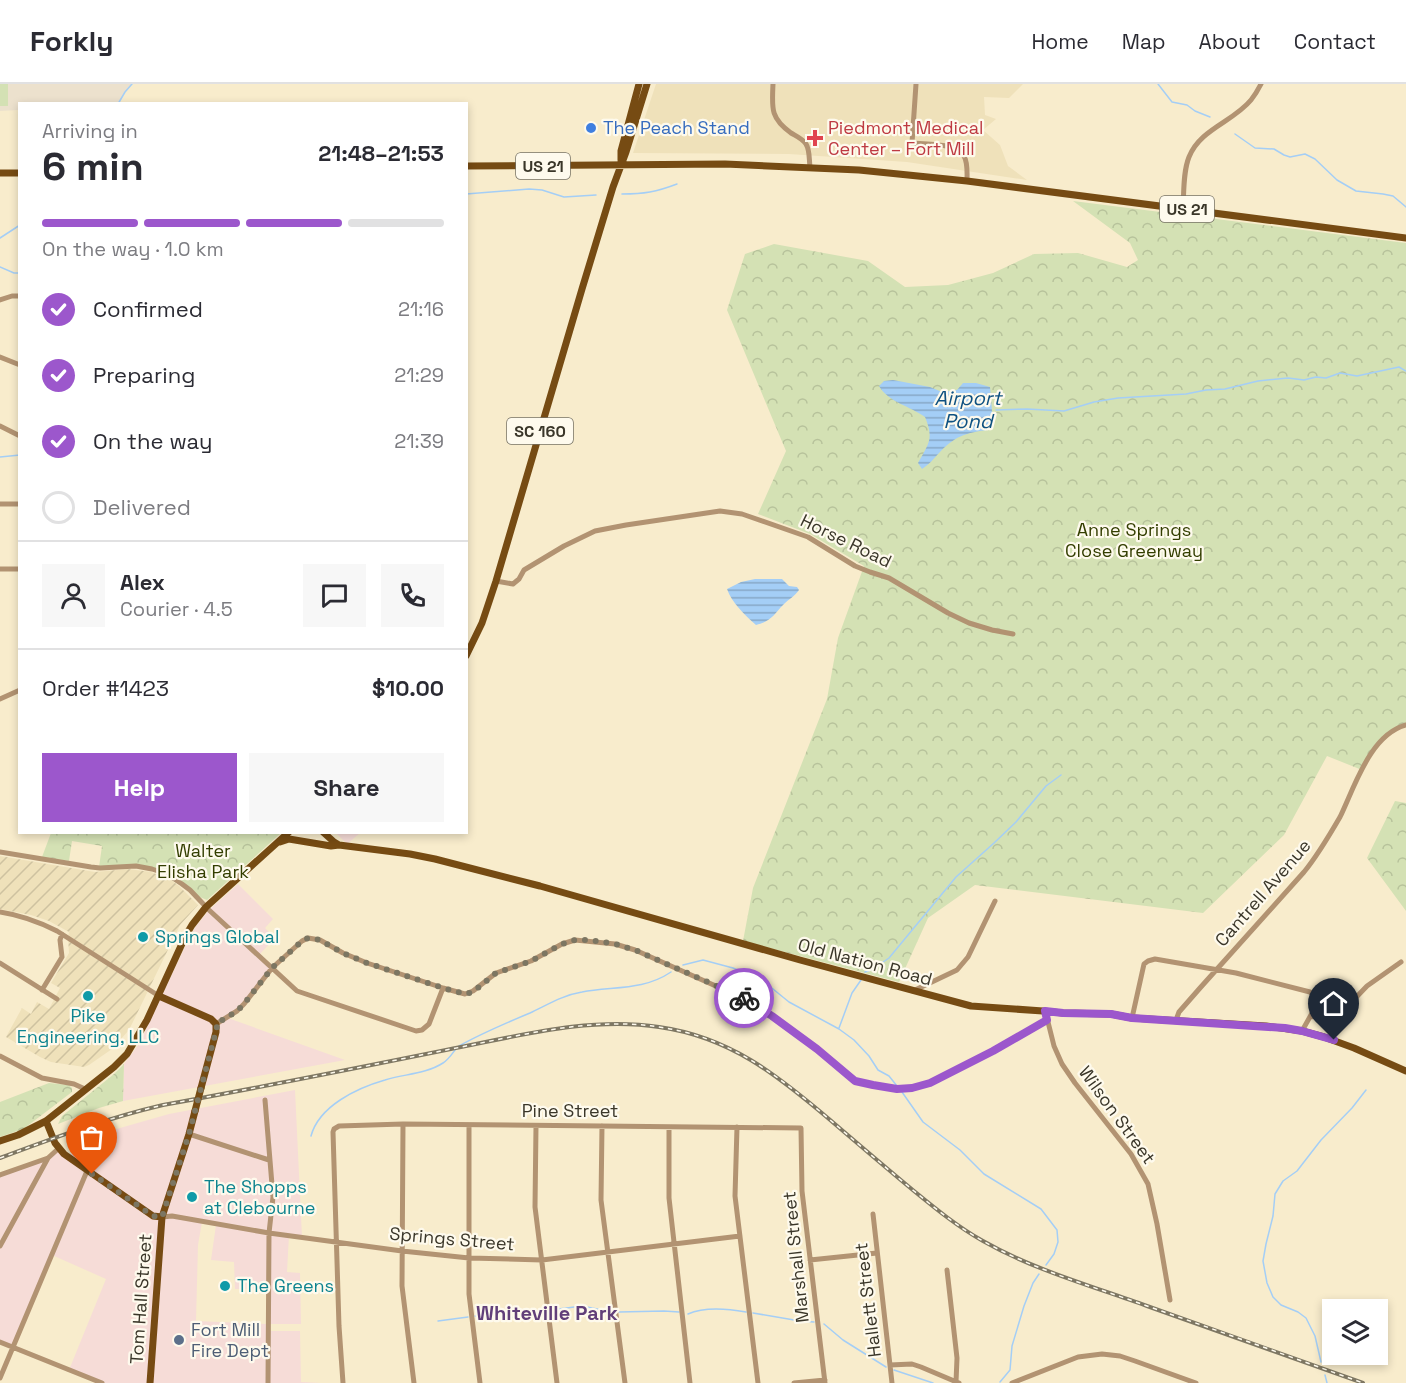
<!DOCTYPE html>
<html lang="en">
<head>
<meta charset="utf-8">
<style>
	body { margin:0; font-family:"Space Grotesk",sans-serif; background:#f7f7f7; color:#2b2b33; height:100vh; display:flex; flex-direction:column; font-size:22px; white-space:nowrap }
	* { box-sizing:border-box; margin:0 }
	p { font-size:20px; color:#7c7c81 }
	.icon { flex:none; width:33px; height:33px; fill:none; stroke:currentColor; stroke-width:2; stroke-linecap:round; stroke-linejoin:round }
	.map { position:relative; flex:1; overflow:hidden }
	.details { position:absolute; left:18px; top:18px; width:450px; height:732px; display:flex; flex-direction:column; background:#fff; border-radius:0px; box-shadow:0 3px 9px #0003 }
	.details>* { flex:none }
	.tools { position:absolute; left:1322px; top:1215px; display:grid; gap:12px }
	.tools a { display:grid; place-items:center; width:66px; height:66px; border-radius:0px; background:#fff; box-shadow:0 3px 9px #0003; font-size:30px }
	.pin { position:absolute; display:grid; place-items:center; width:51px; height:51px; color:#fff; margin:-62px -26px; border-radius:50% 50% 50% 0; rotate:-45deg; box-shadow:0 0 6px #0007 }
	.pin .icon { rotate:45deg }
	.courier { position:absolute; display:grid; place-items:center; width:60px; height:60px; margin:-30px; border:4px solid #9c57cc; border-radius:50%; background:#fff; color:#222; box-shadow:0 2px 8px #0007 }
	.summary em { font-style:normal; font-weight:700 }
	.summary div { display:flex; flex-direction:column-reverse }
	.summary { display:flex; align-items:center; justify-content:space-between; height:102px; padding:0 24px }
	h1 { font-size:39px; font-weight:700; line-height:45px }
	.bar { display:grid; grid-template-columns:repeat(4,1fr); gap:9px 6px; align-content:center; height:72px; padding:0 24px }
	.bar i { height:8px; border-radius:4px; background:#e1e1e2 }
	.bar .current { background:#9c57cc }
	.bar p { grid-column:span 4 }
	.line { display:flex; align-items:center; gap:15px; padding:0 24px; border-top:2px solid #e1e1e2 }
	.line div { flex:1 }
	.round { display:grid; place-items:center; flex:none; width:63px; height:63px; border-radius:0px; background:#f7f7f7 }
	ol { padding:0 24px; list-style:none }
	li { display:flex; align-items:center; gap:18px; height:66px }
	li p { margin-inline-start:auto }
	li .icon { padding:6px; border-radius:50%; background:#9c57cc; color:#fff; stroke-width:4 }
	li:last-child { color:#7c7c81 }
	li i { width:33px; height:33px; border:3px solid #e1e1e2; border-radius:50% }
	.action { display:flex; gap:12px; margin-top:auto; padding:12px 24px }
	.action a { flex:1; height:69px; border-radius:0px; background:#9c57cc; color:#fff; font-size:24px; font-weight:700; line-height:69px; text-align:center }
	.action a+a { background:#f7f7f7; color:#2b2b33 }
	header { display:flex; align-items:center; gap:36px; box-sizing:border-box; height:84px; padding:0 30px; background:#fff; border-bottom:2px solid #e1e1e2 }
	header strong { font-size:28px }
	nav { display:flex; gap:33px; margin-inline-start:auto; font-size:21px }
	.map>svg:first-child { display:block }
</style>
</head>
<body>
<header>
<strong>Forkly</strong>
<nav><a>Home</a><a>Map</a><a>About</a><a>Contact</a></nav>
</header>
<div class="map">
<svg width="1406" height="1299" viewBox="0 0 1406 1299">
	<defs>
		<pattern id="industrial-furrows" width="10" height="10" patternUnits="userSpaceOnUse" patternTransform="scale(1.5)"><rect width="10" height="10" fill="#efe1ba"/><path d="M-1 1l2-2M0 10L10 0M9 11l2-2" fill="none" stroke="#cec2a0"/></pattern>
		<pattern id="park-crowns" width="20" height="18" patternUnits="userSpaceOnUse" patternTransform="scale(1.5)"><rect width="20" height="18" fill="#d4e1b4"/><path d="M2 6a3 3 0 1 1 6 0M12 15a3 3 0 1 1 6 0" fill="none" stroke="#b7c29b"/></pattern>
		<pattern id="water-rules" width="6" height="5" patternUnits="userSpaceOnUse" patternTransform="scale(1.5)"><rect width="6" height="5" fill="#a4cef6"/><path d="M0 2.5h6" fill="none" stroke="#87a8c7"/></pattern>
	</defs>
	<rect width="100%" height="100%" fill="#f8eccc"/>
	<!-- commercial -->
	<path fill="#f6dcd7" d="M336,749H360L347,760Z
		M238,800L273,835L265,844L275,854L258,872L270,884L237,926L225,933L345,976L123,1017L124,980L139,960L190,852L196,842L209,826Z
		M295,1006L302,1153L289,1151L287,1188L300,1189L301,1240H267L268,1205H235L234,1178L211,1176L216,1141L202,1138L198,1161L196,1237L266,1240V1247H300L301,1298L321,1299H101L69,1286L106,1195L52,1171L14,1262L0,1257V1091L48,1075L59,1065L67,1072L73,1069L84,1078L106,1048L169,1030Z"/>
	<!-- industrial -->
	<path fill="url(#industrial-furrows)" d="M0,772L95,788L128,785L151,788L171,796L179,802L198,821L180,841L129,946L112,965L89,981L84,983L51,978L40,973L6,953L22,924L31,930L37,918L49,925L60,904L51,899L69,869L68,853L69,848L49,837L31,831L0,825Z"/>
	<!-- education -->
	<path fill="#ece1cd" d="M0,0H132L125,8L118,19L20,20L19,26L0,27Z"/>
	<!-- built -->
	<path fill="#efe1ba" d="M656,0H1023L1009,14L984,13L985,31L996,35L983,46L1000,61L1008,82L1027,96L907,78L789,70L633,69Z"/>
	<!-- park -->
	<path fill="url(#park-crowns)" d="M1073,117L1406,159V641L1382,655L1362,686L1327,672L1284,751L1203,829L975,801L928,834L899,898L743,857L753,804L827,615L838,554L864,482L810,450L758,430L786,367L727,226L745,170L774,160L868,177L905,203L948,201L993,189L1034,170L1078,169L1127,183L1138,176L1130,159Z
		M1395,717L1406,719V827L1367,774Z
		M51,749H281L207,816L195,811L153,784L99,783L102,762L72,757L69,777L42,773Z
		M124,980L123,1017L99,1024L58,1040L62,1032L114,990Z
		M49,999L69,1001L72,1004V1008L30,1040L23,1045L0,1053V1018Z
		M106,1048L84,1078L73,1069L75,1068L73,1062Z"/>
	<!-- pitch -->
	<path fill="#d4e1b4" d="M0,0H8V22H0Z"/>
	<!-- water -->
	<path fill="url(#water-rules)" d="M893,296L930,303L942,308L957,306L963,299H976L990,303L992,327V345C968,349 957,350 940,368C934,374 930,380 922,385L918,379C929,359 934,355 925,333C910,322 888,318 879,302L884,297Z
		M755,495H782L789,502L797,503L799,506C795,512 789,515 784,520C773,531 772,537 756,541C745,531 732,519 727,505L741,498Z"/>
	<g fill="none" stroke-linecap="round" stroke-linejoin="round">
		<!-- stream -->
		<path stroke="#a4cef6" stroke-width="1.5" d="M1158,0L1172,18L1187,21L1195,27L1210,33
			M118,20L125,8L132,0
			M1235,50L1255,64L1274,65L1284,71L1290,73L1305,70L1315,75L1337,96L1356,107L1383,110L1393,112L1406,123
			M466,110L529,105L542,106L564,113L596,111
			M622,110C644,110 656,108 677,100
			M0,154L20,141
			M0,183L14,189H20
			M996,326L1027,325L1064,327L1094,318L1118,314L1186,310L1206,306L1225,305L1258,297L1288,294L1304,296L1316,293L1326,294L1340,289L1357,292L1399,283L1406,287
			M0,373L20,371
			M683,881L703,876L733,884L753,892L773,905L789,918L839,945L854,956L869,972L878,986L889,992L897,1002
			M865,888L873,885L889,874L956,793L994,759L1016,738L1046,702L1061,691
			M839,944L852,909L861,896
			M459,962C482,949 506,939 530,929C547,921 563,911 582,908C612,902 643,907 671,888
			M902,1008L923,1038L960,1066L984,1090L1041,1125L1057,1146L1058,1158L1054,1170L1046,1181
			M311,1052C319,1022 357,1004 385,996C404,990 426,990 443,979C448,976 452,970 455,966
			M551,1226L582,1222L612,1228
			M619,1228L664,1227L679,1228
			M753,1229L800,1237L814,1238
			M688,1230C704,1223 729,1225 746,1228
			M475,1232C502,1234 517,1235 544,1228
			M438,1237L468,1233
			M824,1240L843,1256L886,1283
			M1321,1278L1315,1252L1306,1234L1298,1228L1281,1221L1273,1213L1267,1199L1263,1177L1266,1160L1273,1132L1275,1110L1283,1097L1297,1087L1321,1056L1352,1024L1366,1006
			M894,1286L933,1299
			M1325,1291L1327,1299
			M1000,1298L1010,1286L1012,1262L1024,1222L1033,1199L1039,1190"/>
		<!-- minor -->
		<path stroke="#b29372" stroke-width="5" d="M773,0C772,24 770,34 791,49C796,52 803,55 806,60C810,66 809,76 810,83
			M916,0L912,59C926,60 956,59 964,72C968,79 967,89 967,97
			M1183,124C1184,108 1183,88 1189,73C1200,45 1233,38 1251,16C1255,11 1258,6 1261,0
			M0,216L12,212H20
			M0,273L20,281
			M0,342L20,352
			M0,420H20
			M0,485H20
			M496,497L513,500L519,495L524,486L564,462L595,447L626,441L720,427L742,430L808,453L855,482L870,488L889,494L948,529L969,539L992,546L1013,550
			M0,615L20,606
			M0,768L91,783L100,784L136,782L152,785L167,790L182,800L190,806L209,826L297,907L416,947L422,946L429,940L443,904
			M0,828C20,831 39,838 57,847L159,912
			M0,879L57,915
			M42,906L62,873L60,856L62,850
			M913,907L957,886L968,873L995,817
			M1310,933L1336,929L1343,927L1367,902L1401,878
			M1047,934L1054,962L1062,980L1075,999L1131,1070L1148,1100L1157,1140L1170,1216
			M1132,934L1144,880L1148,877L1155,875L1236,889L1310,908L1316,913L1317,916L1316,922L1302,947
			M1176,936L1179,928L1200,904L1304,788C1318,771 1329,752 1340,733C1355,702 1370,651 1406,641
			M216,940L237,927L244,920L272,884L302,857L308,854L320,856L343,869L367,879L443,904L465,910L473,907L496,889L531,877L562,860L575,856L615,860L635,866L745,915L772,932L817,965L855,997L873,1001L896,1005L912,1004L930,999L993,967L1047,936
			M0,972L42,994L74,1000L85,1005
			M265,1016L273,1113L269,1149L268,1299
			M403,1040L402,1202L414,1299
			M469,1041V1210L480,1299
			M536,1042L535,1123L557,1299
			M602,1042L601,1116L625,1299
			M669,1043V1114L690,1299
			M737,1043L735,1112L758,1299
			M189,1050L269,1076
			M0,1091L48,1074
			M873,1130L892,1299
			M162,1133L172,1132L269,1149L402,1167L469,1174L542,1176L740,1152
			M0,1162L48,1074L59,1064
			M810,1176L877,1169
			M947,1186L957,1274L956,1298
			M0,1258L102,1299
			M890,1281L912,1280L921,1283L959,1299
			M0,1294L87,1087
			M343,1299L339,1242L333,1048L334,1045L339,1042L403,1040L801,1044L802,1107L825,1299
			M794,1299L825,1296
			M1012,1299L1078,1273L1102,1270L1120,1272L1135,1277L1196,1299"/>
		<!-- major -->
		<path stroke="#764b13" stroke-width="7" d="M621,76V67L639,0
			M466,82L725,80L859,86L967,97L1406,154
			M0,89H20
			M466,572L482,539L496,497L582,205L613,103L626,68L647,0
			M323,748L334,758L339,761L410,770L435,775L540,802L800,876L971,922L1043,927L1063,929L1111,930L1132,934L1266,942L1302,947L1324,953L1354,964L1406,987
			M280,758L289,755L331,762L339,761
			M159,912L211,935L216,940V948L201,1004
			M46,1037L55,1059L64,1070L153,1132L162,1133
			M0,1057L18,1051L46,1037L114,983L127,970L147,936L186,851L192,841L206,823L289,748
			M150,1299L162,1133L189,1050L195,1027"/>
		<defs>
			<path id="rail" d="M0,1074C54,1054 107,1034 163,1021C257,1004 352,985 446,966C515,953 589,932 659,943C730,953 777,991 829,1035C857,1059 885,1083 914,1107C936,1125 958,1143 983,1157C1034,1186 1092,1202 1147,1222C1219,1247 1291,1273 1363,1299"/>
		</defs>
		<!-- rail casing -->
		<use href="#rail" stroke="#7e7763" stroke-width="4"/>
		<!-- rail -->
		<use href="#rail" stroke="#fefaed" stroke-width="1.5" stroke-dasharray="4.5" stroke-linecap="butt"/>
		<!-- major-bridge -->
		<path stroke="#764b13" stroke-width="7" d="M195,1027L201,1004"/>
	</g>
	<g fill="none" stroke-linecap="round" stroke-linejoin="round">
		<!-- done -->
		<path stroke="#7c7662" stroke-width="6" stroke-dasharray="0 10.8" d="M92,1090L153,1132L162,1133L189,1050L215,951L217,944L216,940L237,927L244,920L272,884L302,857L308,854L320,856L343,869L367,879L443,904L465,910L473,908L496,889L531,877L562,860L575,856H590L615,860L635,866L744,914"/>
		<!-- route -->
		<path stroke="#9c57cc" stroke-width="8" d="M744,914L772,932L817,965L855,997L873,1001L897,1005L912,1004L930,999L993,967L1047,936L1045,927L1063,929L1111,930L1132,934L1285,944L1302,947L1334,956"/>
	</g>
	<!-- markers -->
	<circle fill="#3f7fe0" stroke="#fefaed" stroke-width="2" cx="591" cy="44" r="6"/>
	<path fill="#e0444e" stroke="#fefaed" stroke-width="2" d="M812 45h6v6h6v6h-6v6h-6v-6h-6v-6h6z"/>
	<g fill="#0f9aa8" stroke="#fefaed" stroke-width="2">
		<circle cx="143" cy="853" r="6"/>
		<circle cx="88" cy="912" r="6"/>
		<circle cx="192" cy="1113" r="6"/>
		<circle cx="225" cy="1202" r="6"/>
	</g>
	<circle fill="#5c6f8a" stroke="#fefaed" stroke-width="2" cx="179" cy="1256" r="6"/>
	<g text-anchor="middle" stroke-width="4.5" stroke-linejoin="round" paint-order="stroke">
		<!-- shield labels -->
		<g fill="#fefaed" stroke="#757164" stroke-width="1.5">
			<rect x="516" y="69" width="54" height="26" rx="4.5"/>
			<rect x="1160" y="112" width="54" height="26" rx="4.5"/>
			<rect x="507" y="334" width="66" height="26" rx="4.5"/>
		</g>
		<g font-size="16" font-weight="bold" fill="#3a3629">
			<text x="543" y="88">US 21</text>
			<text x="1187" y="131">US 21</text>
			<text x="540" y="353">SC 160</text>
		</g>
		<!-- shop labels -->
		<g font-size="18" fill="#366cbe" stroke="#fefaed" text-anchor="start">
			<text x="603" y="50">The Peach Stand</text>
		</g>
		<!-- health labels -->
		<g font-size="18" fill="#be3a42" stroke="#fefaed" text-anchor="start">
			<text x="828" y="50">Piedmont Medical<tspan x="828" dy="21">Center – Fort Mill</tspan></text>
		</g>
		<!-- park labels -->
		<g font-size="18" fill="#333e00" stroke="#fefaed">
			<text x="1134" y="452">Anne Springs<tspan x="1134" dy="21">Close Greenway</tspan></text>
			<text x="203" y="773">Walter<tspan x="203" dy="21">Elisha Park</tspan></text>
		</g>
		<!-- street labels -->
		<g font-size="18" fill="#3a3629" stroke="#fefaed">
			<text transform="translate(846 457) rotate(26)" y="6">Horse Road</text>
			<text transform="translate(1263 809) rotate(-49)" y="6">Cantrell Avenue</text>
			<text transform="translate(865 878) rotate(15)" y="6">Old Nation Road</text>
			<text x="570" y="1033">Pine Street</text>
			<text transform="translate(1117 1031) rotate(54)" y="6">Wilson Street</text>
			<text transform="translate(452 1155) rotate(5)" y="6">Springs Street</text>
			<text transform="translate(796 1173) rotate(-96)" y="6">Marshall Street</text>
			<text transform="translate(141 1215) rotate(-86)" y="6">Tom Hall Street</text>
			<text transform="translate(868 1216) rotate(-97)" y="6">Hallett Street</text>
		</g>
		<!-- culture labels -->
		<g font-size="18" fill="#0d838f" stroke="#fefaed" text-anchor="start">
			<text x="155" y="859">Springs Global</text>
			<text x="88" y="938" text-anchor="middle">Pike<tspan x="88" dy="21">Engineering, LLC</tspan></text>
			<text x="204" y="1109">The Shopps<tspan x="204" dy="21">at Clebourne</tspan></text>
			<text x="237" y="1208">The Greens</text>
		</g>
		<!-- service labels -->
		<g font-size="18" fill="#4e5e75" stroke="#fefaed" text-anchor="start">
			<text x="191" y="1252">Fort Mill<tspan x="191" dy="21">Fire Dept</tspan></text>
		</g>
		<!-- water labels -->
		<g font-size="20" font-style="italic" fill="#0e5181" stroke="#fefaed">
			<text x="968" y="321">Airport<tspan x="968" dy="23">Pond</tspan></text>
		</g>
		<!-- neighbourhood labels -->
		<g font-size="20" font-weight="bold" fill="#613f79" stroke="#fefaed">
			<text x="547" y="1236">Whiteville Park</text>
		</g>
	</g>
</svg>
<div class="tools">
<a><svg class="icon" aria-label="layers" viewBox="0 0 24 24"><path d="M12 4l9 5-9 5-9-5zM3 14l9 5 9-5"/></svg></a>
</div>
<div class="pin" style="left:92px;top:1090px;background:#ea580c"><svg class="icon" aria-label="bag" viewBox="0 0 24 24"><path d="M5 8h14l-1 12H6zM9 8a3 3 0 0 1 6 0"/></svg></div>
<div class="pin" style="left:1334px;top:956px;background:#1f2937"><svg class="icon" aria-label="home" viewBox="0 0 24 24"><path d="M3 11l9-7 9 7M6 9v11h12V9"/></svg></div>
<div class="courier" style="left:744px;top:914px"><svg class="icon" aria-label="bike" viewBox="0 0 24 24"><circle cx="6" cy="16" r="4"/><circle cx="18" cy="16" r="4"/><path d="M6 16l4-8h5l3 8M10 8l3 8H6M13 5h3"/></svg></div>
<section class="details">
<div class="summary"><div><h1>6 min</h1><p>Arriving in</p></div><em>21:48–21:53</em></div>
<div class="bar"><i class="current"></i><i class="current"></i><i class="current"></i><i></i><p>On the way · 1.0 km</p></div>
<ol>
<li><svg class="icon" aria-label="check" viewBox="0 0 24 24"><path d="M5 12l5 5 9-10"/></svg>Confirmed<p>21:16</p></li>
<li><svg class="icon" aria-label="check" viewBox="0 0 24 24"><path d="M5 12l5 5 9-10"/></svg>Preparing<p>21:29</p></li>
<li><svg class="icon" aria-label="check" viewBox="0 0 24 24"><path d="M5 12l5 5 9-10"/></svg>On the way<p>21:39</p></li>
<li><i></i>Delivered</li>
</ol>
<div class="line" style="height:108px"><a class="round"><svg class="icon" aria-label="person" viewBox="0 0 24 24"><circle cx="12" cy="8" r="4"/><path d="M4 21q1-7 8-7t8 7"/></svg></a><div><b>Alex</b><p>Courier · 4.5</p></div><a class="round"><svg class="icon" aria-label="chat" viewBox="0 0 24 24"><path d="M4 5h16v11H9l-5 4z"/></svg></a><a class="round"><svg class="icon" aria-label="phone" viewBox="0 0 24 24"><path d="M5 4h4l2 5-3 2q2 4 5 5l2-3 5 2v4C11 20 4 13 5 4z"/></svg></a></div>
<div class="line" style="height:78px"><div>Order #1423</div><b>$10.00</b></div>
<div class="action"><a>Help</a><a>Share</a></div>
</section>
</div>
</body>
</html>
